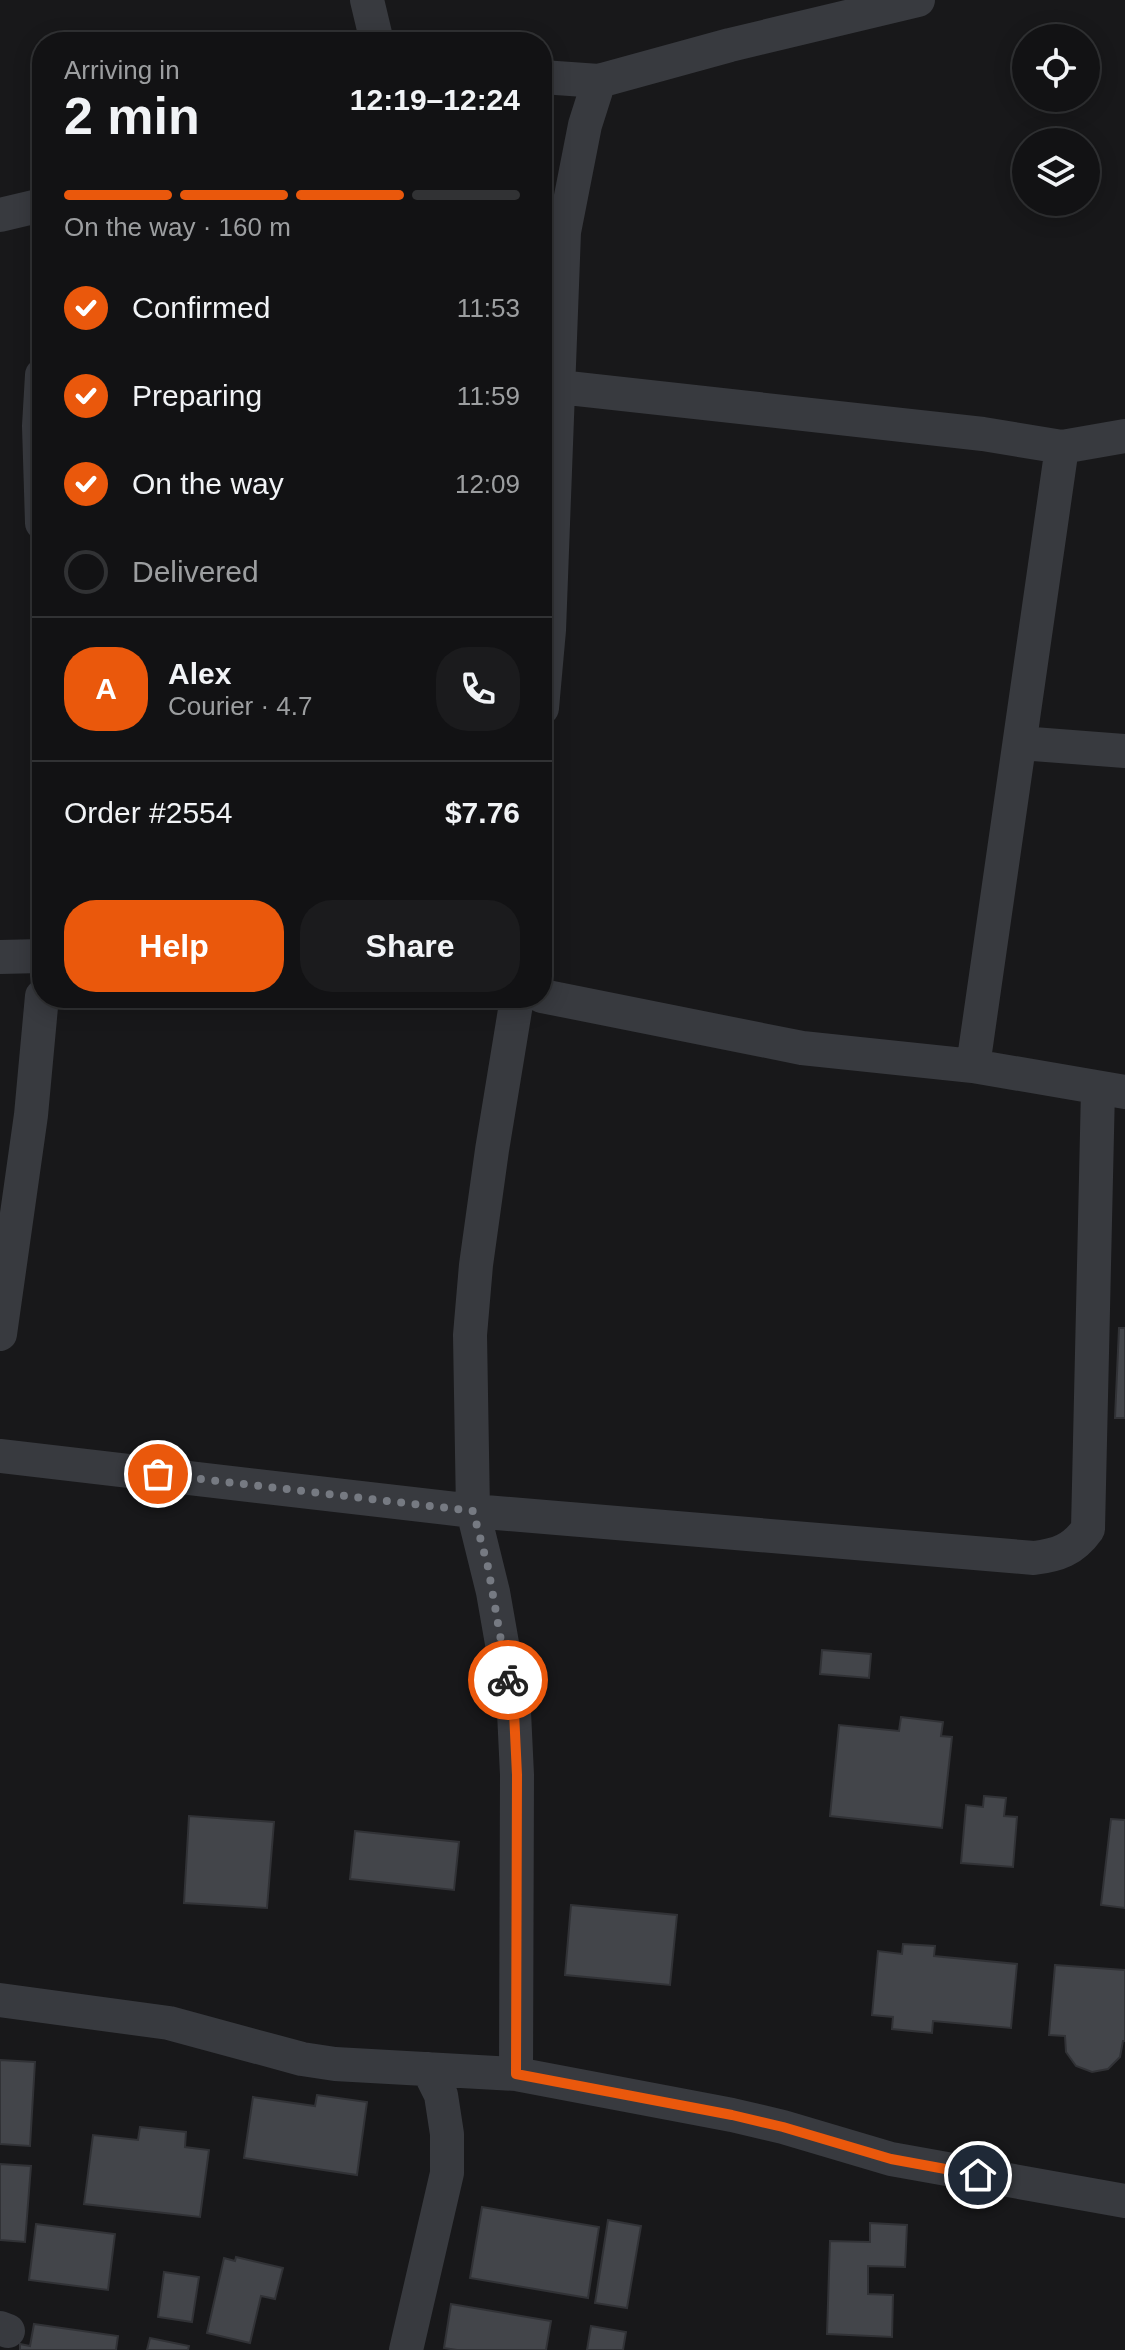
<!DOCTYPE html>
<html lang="en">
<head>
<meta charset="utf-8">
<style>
	body { margin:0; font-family:Arial,sans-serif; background:#1b1b1d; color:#f1f3f6; height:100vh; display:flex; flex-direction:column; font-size:30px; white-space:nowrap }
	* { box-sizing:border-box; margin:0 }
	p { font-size:26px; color:#9c9ea0 }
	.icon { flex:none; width:44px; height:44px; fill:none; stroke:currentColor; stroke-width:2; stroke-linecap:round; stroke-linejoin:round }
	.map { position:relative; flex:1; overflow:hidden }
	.panel { position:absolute; left:32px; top:32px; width:520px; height:976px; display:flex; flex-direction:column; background:#121214; border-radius:32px; box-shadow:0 4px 20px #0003,0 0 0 2px #313234 }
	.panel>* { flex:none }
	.controls { position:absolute; left:1012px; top:24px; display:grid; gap:16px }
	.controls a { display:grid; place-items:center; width:88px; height:88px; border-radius:50%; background:#121214; box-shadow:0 4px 20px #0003,0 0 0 2px #313234; font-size:40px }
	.pin { position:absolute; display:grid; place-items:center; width:68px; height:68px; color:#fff; margin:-34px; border:4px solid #fff; border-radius:50%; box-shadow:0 2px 8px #0007 }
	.courier { position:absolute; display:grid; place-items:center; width:80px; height:80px; margin:-40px; border:6px solid #ea580c; border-radius:50%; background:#fff; color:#222; box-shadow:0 2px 10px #0007 }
	.summary em { font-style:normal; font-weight:700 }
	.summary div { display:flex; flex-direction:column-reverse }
	.summary { display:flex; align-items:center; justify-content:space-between; height:136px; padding:0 32px }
	h1 { font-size:52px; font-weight:700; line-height:60px }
	.bar { display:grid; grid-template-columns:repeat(4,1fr); gap:12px 8px; align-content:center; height:96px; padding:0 32px }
	.bar i { height:10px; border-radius:6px; background:#313234 }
	.bar .on { background:#ea580c }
	.bar p { grid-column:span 4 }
	.line { display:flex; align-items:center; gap:20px; padding:0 32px; border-top:2px solid #313234 }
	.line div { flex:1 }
	.round { display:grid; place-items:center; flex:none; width:84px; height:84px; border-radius:32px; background:#1b1b1d }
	ol { padding:0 32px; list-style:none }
	li { display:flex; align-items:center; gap:24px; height:88px }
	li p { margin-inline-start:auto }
	li .icon { padding:8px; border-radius:50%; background:#ea580c; color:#fff; stroke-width:4 }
	li:last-child { color:#9c9ea0 }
	li i { width:44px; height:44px; border:4px solid #313234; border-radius:50% }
	.action { display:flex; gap:16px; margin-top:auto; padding:16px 32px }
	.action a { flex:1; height:92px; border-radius:32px; background:#ea580c; color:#fff; font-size:32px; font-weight:700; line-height:92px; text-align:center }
	.action a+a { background:#1b1b1d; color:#f1f3f6 }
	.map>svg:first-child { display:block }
</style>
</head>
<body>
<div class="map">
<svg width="1125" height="2350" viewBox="0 0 1125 2350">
	<rect width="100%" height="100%" fill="#18181a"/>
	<!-- building -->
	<path fill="#43454a" stroke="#313236" stroke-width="2" d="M1119,1328H1125V1418H1115Z
		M822,1650L871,1654L869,1678L820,1674Z
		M901,1717L943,1722L941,1736L952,1737L942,1828L830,1816L839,1725L899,1731Z
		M984,1796L1006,1798L1004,1816L1017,1817L1013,1867L961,1863L966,1805L983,1807Z
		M189,1816L274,1822L267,1908L184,1903Z
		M1111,1819L1125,1820V1908L1101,1905Z
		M355,1831L459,1842L454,1890L350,1879Z
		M571,1905L677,1915L670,1985L565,1975Z
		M903,1944L935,1946L934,1956L1017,1964L1011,2028L933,2021L932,2033L892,2029L893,2017L872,2015L878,1951L902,1954Z
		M1055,1965L1125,1970V2041H1123L1120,2057L1108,2069L1092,2072L1076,2066L1066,2052L1065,2036L1049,2035Z
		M0,2060L35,2062L30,2146L0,2144Z
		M317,2095L367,2102L357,2175L244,2158L253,2097L315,2106Z
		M140,2127L186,2132L185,2147L209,2150L200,2217L84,2204L93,2135L138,2140Z
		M0,2164L31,2166L25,2242L0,2240Z
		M482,2207L599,2227L588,2298L470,2278Z
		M608,2220L641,2226L627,2308L595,2303Z
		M870,2223L907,2225L905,2267L868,2266V2294L893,2295L892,2337L827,2334L830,2241L870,2242Z
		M36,2224L115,2234L108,2290L29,2280Z
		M236,2257L283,2268L275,2299L261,2296L250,2343L207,2333L224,2258L235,2261Z
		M164,2272L199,2277L192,2322L158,2317Z
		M451,2304L551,2321L546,2350H457L444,2348Z
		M34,2324L118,2336L116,2350H20V2344L30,2346Z
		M591,2326L626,2332L623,2350H587Z
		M150,2338L189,2346L188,2350H147Z"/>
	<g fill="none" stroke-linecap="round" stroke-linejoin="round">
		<!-- minor -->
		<path stroke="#383a3f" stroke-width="34" d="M367,0L377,42
			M542,77L599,81L730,45L918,0
			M0,215L42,205
			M42,375L39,426L42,523
			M559,387L983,434L1062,447L1125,436
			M542,708L549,630L564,232L585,125L599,81
			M1020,743L1125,751
			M0,957L42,956
			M542,996L802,1048L973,1066L1125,1092
			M973,1066L1062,447
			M0,1334L31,1115L42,996
			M0,1456L473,1511L1034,1558C1058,1555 1073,1550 1088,1529L1098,1089
			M0,2000L169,2023L302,2059L335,2064L516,2074L732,2115L783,2127L891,2159L1125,2201
			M516,2074L517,1775L514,1712L493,1592L473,1511L470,1335L476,1265L492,1150L517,998
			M0,2328L8,2331
			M406,2350L447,2173V2134L441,2095L428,2069"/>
	</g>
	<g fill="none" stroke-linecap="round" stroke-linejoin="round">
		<!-- done -->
		<path stroke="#767a82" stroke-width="8" stroke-dasharray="0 14.4" d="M158,1474L473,1511L488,1567L508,1680"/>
		<!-- route -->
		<path stroke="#ea580c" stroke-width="10" d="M508,1680L514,1712L517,1775L516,2074L732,2115L783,2127L891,2159L978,2175"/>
	</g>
</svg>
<div class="controls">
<a><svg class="icon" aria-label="locate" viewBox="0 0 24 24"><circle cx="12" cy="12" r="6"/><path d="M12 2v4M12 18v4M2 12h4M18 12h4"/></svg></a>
<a><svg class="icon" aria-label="layers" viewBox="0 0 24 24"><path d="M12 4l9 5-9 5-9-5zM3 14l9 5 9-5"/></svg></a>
</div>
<div class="pin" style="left:158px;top:1474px;background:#ea580c"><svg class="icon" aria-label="bag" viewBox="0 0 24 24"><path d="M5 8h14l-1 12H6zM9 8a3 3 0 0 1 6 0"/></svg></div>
<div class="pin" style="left:978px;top:2175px;background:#1f2937"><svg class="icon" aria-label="home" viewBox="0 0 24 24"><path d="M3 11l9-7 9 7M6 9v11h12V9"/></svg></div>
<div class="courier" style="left:508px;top:1680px"><svg class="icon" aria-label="bike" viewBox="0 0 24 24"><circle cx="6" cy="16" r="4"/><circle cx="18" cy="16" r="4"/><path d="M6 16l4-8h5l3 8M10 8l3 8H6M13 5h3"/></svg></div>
<section class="panel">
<div class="summary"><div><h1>2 min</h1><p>Arriving in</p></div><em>12:19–12:24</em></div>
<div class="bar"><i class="on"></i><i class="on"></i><i class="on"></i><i></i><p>On the way · 160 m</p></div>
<ol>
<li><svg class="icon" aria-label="check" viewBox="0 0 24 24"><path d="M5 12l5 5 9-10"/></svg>Confirmed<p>11:53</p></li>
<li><svg class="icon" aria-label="check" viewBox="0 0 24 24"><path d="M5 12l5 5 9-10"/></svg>Preparing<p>11:59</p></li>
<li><svg class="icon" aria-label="check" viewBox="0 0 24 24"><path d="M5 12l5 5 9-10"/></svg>On the way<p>12:09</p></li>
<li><i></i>Delivered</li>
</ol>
<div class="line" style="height:144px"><b class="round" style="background:#ea580c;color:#fff">A</b><div><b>Alex</b><p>Courier · 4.7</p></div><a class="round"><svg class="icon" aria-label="phone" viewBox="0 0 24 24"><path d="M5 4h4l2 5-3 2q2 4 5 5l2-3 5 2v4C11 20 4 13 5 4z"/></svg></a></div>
<div class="line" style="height:104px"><div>Order #2554</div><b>$7.76</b></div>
<div class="action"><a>Help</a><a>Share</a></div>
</section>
</div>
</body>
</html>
